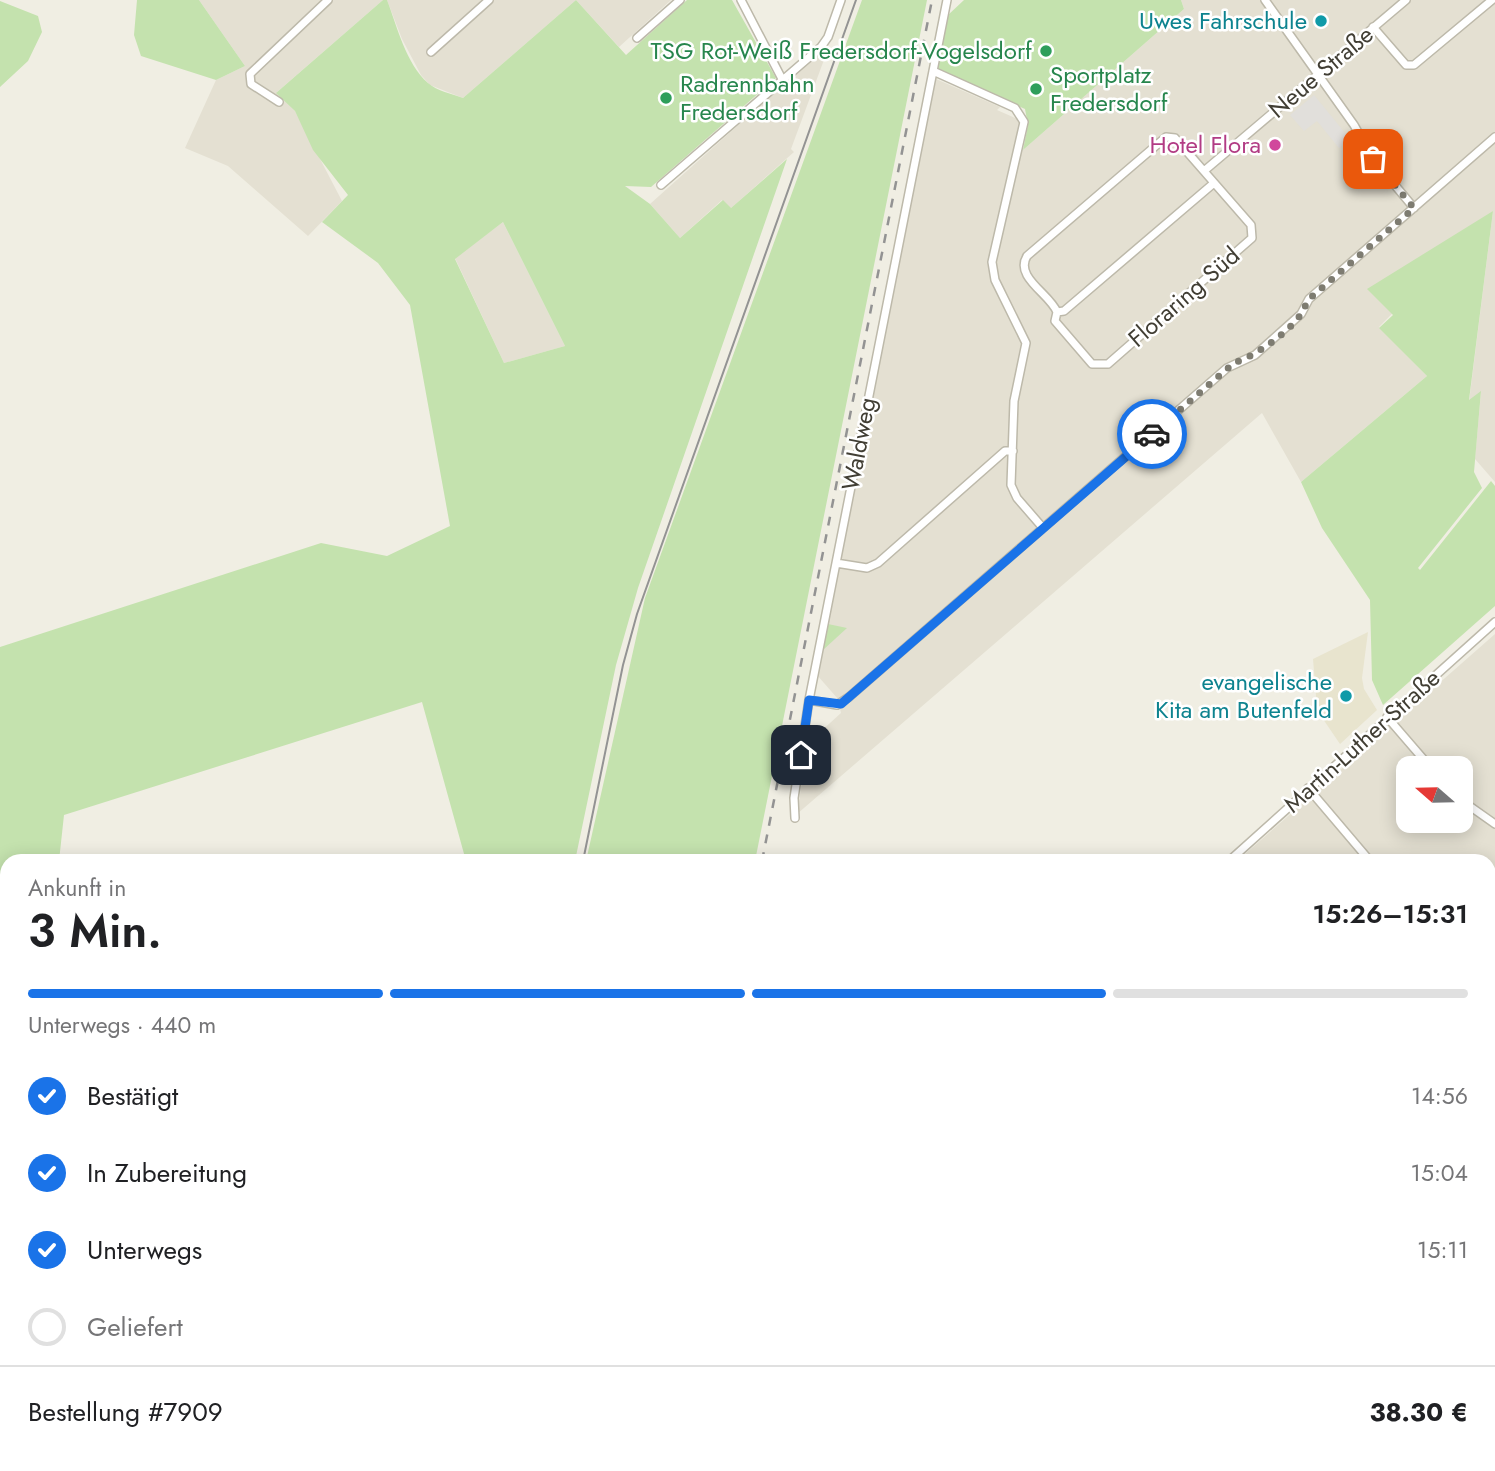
<!DOCTYPE html>
<html lang="de">
<head>
<meta charset="utf-8">
<style>
	body { margin:0; font-family:Jost,sans-serif; background:#f6f6f6; color:#202124; height:100vh; display:flex; flex-direction:column; font-size:26px; white-space:nowrap }
	* { box-sizing:border-box; margin:0 }
	p { font-size:23px; color:#757577 }
	.icon { flex:none; width:38px; height:38px; fill:none; stroke:currentColor; stroke-width:2; stroke-linecap:round; stroke-linejoin:round }
	.map { position:relative; flex:1; overflow:hidden }
	.panel { position:absolute; left:0px; top:854px; width:1496px; height:618px; display:flex; flex-direction:column; background:#fff; border-radius:21px 21px 0 0; box-shadow:0 4px 18px #0003 }
	.panel>* { flex:none }
	.needle { width:46px; rotate:290deg }
	.tools { position:absolute; left:1396px; top:756px; display:grid; gap:14px }
	.tools a { display:grid; place-items:center; width:77px; height:77px; border-radius:14px; background:#fff; box-shadow:0 4px 18px #0003; font-size:35px }
	.pin { position:absolute; display:grid; place-items:center; width:60px; height:60px; color:#fff; margin:-30px; border-radius:14px; box-shadow:0 4px 10px #0006 }
	.courier { position:absolute; display:grid; place-items:center; width:70px; height:70px; margin:-35px; border:5px solid #1a73e8; border-radius:50%; background:#fff; color:#222; box-shadow:0 2px 9px #0007 }
	.head em { font-style:normal; font-weight:600 }
	.head div { display:flex; flex-direction:column-reverse }
	.head { display:flex; align-items:center; justify-content:space-between; height:119px; padding:0 28px }
	h1 { font-size:46px; font-weight:600; line-height:52px }
	.bar { display:grid; grid-template-columns:repeat(4,1fr); gap:10px 7px; align-content:center; height:84px; padding:0 28px }
	.bar i { height:9px; border-radius:5px; background:#e0e0e0 }
	.bar .active { background:#1a73e8 }
	.bar p { grid-column:span 4 }
	.line { display:flex; align-items:center; gap:18px; padding:0 28px; border-top:2px solid #e0e0e0 }
	.line div { flex:1 }
	ol { padding:0 28px; list-style:none }
	li { display:flex; align-items:center; gap:21px; height:77px }
	li p { margin-inline-start:auto }
	li .icon { padding:7px; border-radius:50%; background:#1a73e8; color:#fff; stroke-width:4 }
	li:last-child { color:#757577 }
	li i { width:38px; height:38px; border:4px solid #e0e0e0; border-radius:50% }
	.map>svg:first-child { display:block }
</style>
</head>
<body>
<div class="map">
<svg width="1495" height="1471" viewBox="0 0 1495 1471">
	<rect width="100%" height="100%" fill="#f0eee3"/>
	<!-- residential -->
	<path fill="#e4e0d2" fill-rule="evenodd" d="M199,0H383L277,92L295,111L342,201L308,236L228,166L185,148L216,80L245,66Z
		M387,0H576L463,98L430,85L421,75L402,39Z
		M576,0H671L619,47Z
		M1181,0H1495V482L1475,459L1481,392L1469,402L1493,211L1379,327L1427,376L1301,482L1262,413L797,814L808,743L841,713L838,699L817,675L936,79L1000,107L997,110L1020,120L1016,138L1023,150L1184,9Z
		M828,49L791,149L794,152L730,209L722,200L680,238L650,204L821,51Z
		M503,222L565,346L504,363L455,258Z
		M1495,634V1458L1489,1450V861H1237ZM1409,768H1461V821H1409Z"/>
	<!-- education -->
	<path fill="#e8e4ce" d="M1368,632L1362,678L1364,689L1377,710L1340,744L1323,719L1316,696L1313,659Z"/>
	<!-- green -->
	<path fill="#c4e2ae" fill-rule="evenodd" d="M137,0H199L245,66L216,80L141,56L134,35Z
		M383,0H387C397,26 406,64 428,83C437,91 452,94 463,98L576,0L626,55L687,0H732L776,78L651,187L625,186L650,204L680,238L723,200L731,208L787,159L638,588L616,665L575,861H466L422,702L64,815L59,861H7V996L0,998V647L321,543L387,556L450,526L410,305L378,263L322,222L348,195L313,150L295,111L276,93ZM503,222L565,346L504,363L455,259Z
		M862,0H927L755,861H586L645,598Z
		M964,0H1181L1184,9L1023,150L1028,125L1025,109L934,69L947,16Z
		M0,1L38,16L42,32L28,61L0,87Z
		M1493,211L1469,400L1481,391L1474,472L1482,488L1418,568L1420,570L1491,481L1495,486V606L1383,705L1372,680L1370,600L1322,528L1301,482L1427,376L1379,328L1393,315L1367,289Z
		M828,624L847,628L823,650L827,627Z
		M488,1465H634L633,1471H487Z"/>
	<!-- parking -->
	<path fill="#e1dfdb" d="M1314,95L1350,139L1339,148L1317,121L1304,131L1290,115Z"/>
	<g fill="none" stroke-linecap="round" stroke-linejoin="round">
		<defs>
			<path id="minor" d="M741,0L782,79
				M1265,0L1354,125L1373,159L1414,208
				M1373,27L1406,65H1414L1492,0
				M637,38L680,0
				M431,52L489,0
				M933,71L1015,108L1024,122L992,262L995,280L1026,343L1014,401L1011,485L1017,498L1043,528
				M279,102L251,84L250,74L328,0
				M1204,171L1406,0
				M661,185L821,47L828,37L841,0
				M1057,312C1050,294 1014,277 1027,256L1166,137L1175,138L1251,225L1252,238L1108,364H1092L1055,321L1057,312L1064,311L1214,183
				M836,563L867,568L878,563L1005,451H1013
				M809,700L837,705L849,697L1227,368L1255,355L1301,314L1309,299L1495,137
				M1387,717L1431,768
				M1308,788L1370,861
				M1461,800L1495,824
				M795,818L794,798L809,700L947,0
				M1229,861L1495,622
				M1489,954L1495,948
				M1489,1008L1495,1017
				M1489,1195L1495,1202
				M1489,1336L1495,1335
				M1489,1349L1495,1356"/>
		</defs>
		<!-- minor casing -->
		<use href="#minor" stroke="#bdb9aa" stroke-width="10"/>
		<!-- minor -->
		<use href="#minor" stroke="#fff" stroke-width="7"/>
		<!-- tram -->
		<path stroke="#939393" stroke-width="2" d="M583,861L623,665L637,614L856,0
			M484,1471L485,1465"/>
		<!-- rail -->
		<path stroke="#939393" stroke-width="2.5" stroke-dasharray="9 9" stroke-linecap="butt" d="M762,861L932,0
			M640,1471L641,1465"/>
	</g>
	<g fill="none" stroke-linecap="round" stroke-linejoin="round">
		<!-- done -->
		<path stroke="#7e7c71" stroke-width="7" stroke-dasharray="0 12.6" d="M1152,434L1234,363C1255,356 1288,333 1301,314C1304,309 1306,304 1309,299L1414,208L1373,159"/>
		<!-- route -->
		<path stroke="#1a73e8" stroke-width="9" d="M801,755L809,700L841,704L1152,434"/>
	</g>
	<!-- markers -->
	<g fill="#0f9aa8" stroke="#fff" stroke-width="2.5">
		<circle cx="1321" cy="21" r="7"/>
		<circle cx="1346" cy="696" r="7"/>
	</g>
	<g fill="#2e9e5b" stroke="#fff" stroke-width="2.5">
		<circle cx="1046" cy="51" r="7"/>
		<circle cx="1036" cy="89" r="7"/>
		<circle cx="666" cy="98" r="7"/>
	</g>
	<circle fill="#d1479c" stroke="#fff" stroke-width="2.5" cx="1275" cy="145" r="7"/>
	<g text-anchor="middle" stroke-width="5" stroke-linejoin="round" paint-order="stroke">
		<!-- culture labels -->
		<g font-size="24" fill="#0d838f" stroke="#fff" text-anchor="end">
			<text x="1307" y="29">Uwes Fahrschule</text>
			<text x="1332" y="690">evangelische<tspan x="1332" dy="28">Kita am Butenfeld</tspan></text>
		</g>
		<!-- leisure labels -->
		<g font-size="24" fill="#27864d" stroke="#fff" text-anchor="start">
			<text x="1032" y="59" text-anchor="end">TSG Rot-Weiß Fredersdorf-Vogelsdorf</text>
			<text x="1050" y="83">Sportplatz<tspan x="1050" dy="28">Fredersdorf</tspan></text>
			<text x="680" y="92">Radrennbahn<tspan x="680" dy="28">Fredersdorf</tspan></text>
		</g>
		<!-- street labels -->
		<g font-size="24" fill="#413e34" stroke="#fff">
			<text transform="translate(1321 72) rotate(-40)" y="8">Neue Straße</text>
			<text transform="translate(1184 297) rotate(-41)" y="8">Floraring Süd</text>
			<text transform="translate(859 444) rotate(-79)" y="8">Waldweg</text>
			<text transform="translate(1362 741) rotate(-42)" y="8">Martin-Luther-Straße</text>
		</g>
		<!-- hotel labels -->
		<g font-size="24" fill="#b23c85" stroke="#fff" text-anchor="end">
			<text x="1261" y="153">Hotel Flora</text>
		</g>
	</g>
</svg>
<div class="tools">
<a><svg class="needle" viewBox="-14 -14 28 28"><path d="M0-13l5 13h-10z" fill="#e53935"/><path d="M0 13l5-13h-10z" fill="#757577"/></svg></a>
</div>
<div class="pin" style="left:1373px;top:159px;background:#ea580c"><svg class="icon" aria-label="bag" viewBox="0 0 24 24"><path d="M5 8h14l-1 12H6zM9 8a3 3 0 0 1 6 0"/></svg></div>
<div class="pin" style="left:801px;top:755px;background:#1f2937"><svg class="icon" aria-label="home" viewBox="0 0 24 24"><path d="M3 11l9-7 9 7M6 9v11h12V9"/></svg></div>
<div class="courier" style="left:1152px;top:434px"><svg class="icon" aria-label="car" viewBox="0 0 24 24"><path d="M5 17H2v-5l4-1 3-4h7l3 4 3 1v5h-3M9 17h6M6 11h13"/><circle cx="7" cy="17" r="2"/><circle cx="17" cy="17" r="2"/></svg></div>
<section class="panel">
<div class="head"><div><h1>3 Min.</h1><p>Ankunft in</p></div><em>15:26–15:31</em></div>
<div class="bar"><i class="active"></i><i class="active"></i><i class="active"></i><i></i><p>Unterwegs · 440 m</p></div>
<ol>
<li><svg class="icon" aria-label="check" viewBox="0 0 24 24"><path d="M5 12l5 5 9-10"/></svg>Bestätigt<p>14:56</p></li>
<li><svg class="icon" aria-label="check" viewBox="0 0 24 24"><path d="M5 12l5 5 9-10"/></svg>In Zubereitung<p>15:04</p></li>
<li><svg class="icon" aria-label="check" viewBox="0 0 24 24"><path d="M5 12l5 5 9-10"/></svg>Unterwegs<p>15:11</p></li>
<li><i></i>Geliefert</li>
</ol>
<div class="line" style="height:91px"><div>Bestellung #7909</div><b>38.30 €</b></div>
</section>
</div>
</body>
</html>
